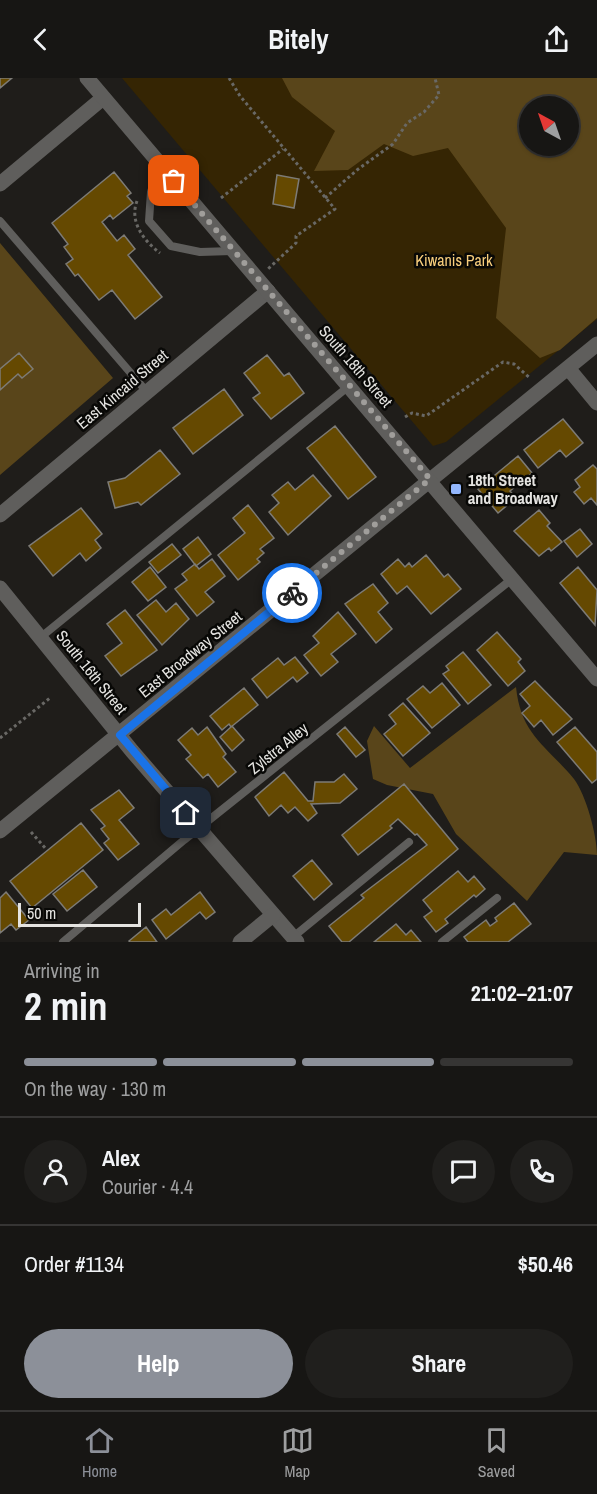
<!DOCTYPE html>
<html lang="en">
<head>
<meta charset="utf-8">
<style>
	body { margin:0; font-family:"Archivo Narrow",sans-serif; background:#201f1d; color:#f1f3f6; height:100vh; display:flex; flex-direction:column; font-size:22px; white-space:nowrap }
	* { box-sizing:border-box; margin:0 }
	p { font-size:20px; color:#9e9fa0 }
	.icon { flex:none; width:33px; height:33px; fill:none; stroke:currentColor; stroke-width:2; stroke-linecap:round; stroke-linejoin:round }
	.map { position:relative; height:864px; overflow:hidden }
	.side { display:flex; flex-direction:column; background:#171614; flex:1 }
	.side>* { flex:none }
	.needle { width:39px; rotate:320deg }
	.buttons { position:absolute; left:519px; top:18px; display:grid; gap:12px }
	.buttons a { display:grid; place-items:center; width:60px; height:60px; border-radius:50%; background:#171614; box-shadow:0 2px 4px #0004,0 0 0 2px #363534; font-size:30px }
	.scale { position:absolute; left:18px; bottom:15px; width:123px; box-sizing:border-box; padding-left:6px; border:3px solid #e5e4e1; border-top:0; font-size:16px; line-height:21px; white-space:nowrap; color:#e5e4e1; -webkit-text-stroke:4px #080806; paint-order:stroke }
	.pin { position:absolute; display:grid; place-items:center; width:51px; height:51px; color:#fff; margin:-26px; border-radius:12px; box-shadow:0 3px 9px #0006 }
	.courier { position:absolute; display:grid; place-items:center; width:60px; height:60px; margin:-30px; border:4px solid #1a73e8; border-radius:50%; background:#fff; color:#222; box-shadow:0 2px 8px #0007 }
	.overview em { font-style:normal; font-weight:700 }
	.overview div { display:flex; flex-direction:column-reverse }
	.overview { display:flex; align-items:center; justify-content:space-between; height:102px; padding:0 24px }
	h1 { font-size:39px; font-weight:700; line-height:45px }
	.bar { display:grid; grid-template-columns:repeat(4,1fr); gap:9px 6px; align-content:center; height:72px; padding:0 24px }
	.bar i { height:8px; border-radius:4px; background:#363534 }
	.bar .current { background:#8c9099 }
	.bar p { grid-column:span 4 }
	.line { display:flex; align-items:center; gap:15px; padding:0 24px; border-top:2px solid #363534 }
	.line div { flex:1 }
	.round { display:grid; place-items:center; flex:none; width:63px; height:63px; border-radius:32px; background:#201f1d }
	.primary-button { display:flex; gap:12px; margin-top:auto; padding:12px 24px }
	.primary-button a { flex:1; height:69px; border-radius:36px; background:#8c9099; color:#fff; font-size:24px; font-weight:700; line-height:69px; text-align:center }
	.primary-button a+a { background:#201f1d; color:#f1f3f6 }
	header { display:flex; justify-content:space-between; align-items:center; height:78px; padding:0 24px; background:#171614; font-size:27px; font-weight:700 }
	.tab-bar { display:flex; justify-content:space-around; align-items:center; height:84px; border-top:2px solid #363534; background:#171614; font-size:16px; color:#9e9fa0 }
	.tab-bar a { display:grid; justify-items:center; gap:3px }
	.tab-bar .current { color:#8c9099 }
	.map>svg:first-child { display:block }
</style>
</head>
<body>
<header><svg class="icon" aria-label="back" viewBox="0 0 24 24"><path d="M15 5l-7 7 7 7"/></svg>Bitely<svg class="icon" aria-label="share" viewBox="0 0 24 24"><path d="M12 15V3M7 8l5-5 5 5M5 13v7h14v-7"/></svg></header>
<div class="map">
<svg width="597" height="864" viewBox="0 0 597 864">
	<rect width="100%" height="100%" fill="#1f1d1a"/>
	<!-- green -->
	<path fill="#352503" fill-rule="evenodd" d="M122,0H597V241L446,364L433,368ZM530,28H568V68H530Z"/>
	<!-- forest -->
	<path fill="#59451a" fill-rule="evenodd" d="M282,0H597V240L560,272L540,280L496,240L506,150L448,70L413,78L384,66L348,92L314,93L335,53L292,19ZM568,28V68H530V28Z
		M0,165L113,300L0,397Z
		M516,609C521,657 546,667 574,701C586,717 597,757 597,777L564,774L527,823L456,756L433,716L387,707L373,701L367,663L374,648L410,690Z"/>
	<!-- building -->
	<path fill="#654901" stroke="#7d7b76" stroke-width="1.5" d="M0,0H12L0,10Z
		M114,94L131,115L127,118L133,125L113,141L110,137L102,144L117,163L124,157L135,171L128,177L162,219L135,241L112,212L99,222L78,196L75,198L66,186L73,181L64,169L68,166L52,145Z
		M277,97L299,101L294,130L273,126Z
		M19,275L33,291L22,300L18,296L0,312V291Z
		M267,277L284,298L289,295L304,315L271,341L253,320L260,315L244,295Z
		M224,311L243,337L193,376L173,350Z
		M563,341L583,365L566,379L560,372L538,390L524,372Z
		M335,348L376,399L348,421L307,370Z
		M160,372L180,396L141,427L138,424L115,430L108,404L125,400Z
		M518,378L532,395L510,413L516,420L498,435L478,411Z
		M593,387L597,391V427L591,420L584,426L574,414L580,409L575,402Z
		M313,397L331,418L288,457L269,434L279,425L272,417L288,404L295,412Z
		M248,427L274,460L260,471L264,475L257,481L260,484L238,502L218,477L245,455L233,440Z
		M81,430L102,456L95,462L101,470L86,483L80,475L53,498L29,468Z
		M539,432L550,445L547,448L562,464L551,473L549,470L539,478L514,453Z
		M580,451L592,466L577,479L564,463Z
		M198,459L211,476L196,488L183,471Z
		M172,466L181,477L158,495L149,484Z
		M426,477L444,499L448,496L461,511L431,536L407,508L397,516L381,496L398,481L405,489L409,485L412,489Z
		M212,481L225,498L205,514L214,524L197,538L175,511L187,502L182,496L195,486L199,491Z
		M150,489L166,509L148,523L132,504Z
		M578,489L597,512L595,547L560,505Z
		M373,506L388,525L378,534L392,551L376,565L345,526Z
		M156,522L166,534L176,525L189,541L162,567L137,537Z
		M125,532L157,572L121,598L105,578L122,565L107,546Z
		M338,534L356,556L331,576L338,584L321,598L304,577L319,565L313,558Z
		M497,554L521,581L518,584L525,593L508,608L477,572Z
		M463,574L491,607L468,626L443,596L449,592L446,588Z
		M295,579L308,595L297,604L293,599L267,620L252,601L278,580L284,587Z
		M535,603L572,641L553,657L541,642L534,649L522,635L530,628L520,616Z
		M442,605L460,627L432,650L407,621L423,608L430,615Z
		M244,610L258,627L231,649L229,646L222,652L210,638Z
		M403,625L430,655L403,678L384,656L396,646L389,637Z
		M232,648L244,662L232,673L220,659Z
		M207,649L226,676L223,679L236,694L218,709L208,696L203,700L186,681L191,677L178,662L192,650L198,657Z
		M345,649L365,672L356,679L337,656Z
		M575,649L597,674V701L592,705L557,664Z
		M284,694L308,723H313L315,704H334L344,696L357,711L340,725L311,726L317,735L308,743L295,729L288,735L281,727L269,738L255,719Z
		M404,706L458,771L349,864H342L329,848L364,820L361,817L427,767L417,756L415,757L398,741L390,748L392,750L358,777L342,757Z
		M119,712L134,730L119,742L139,766L118,782L104,765L109,761L101,751L105,748L91,732Z
		M81,745L103,772L32,830L10,803Z
		M312,782L332,806L314,822L293,798Z
		M83,792L97,809L67,833L53,816Z
		M458,793L468,804L474,798L485,811L476,819L474,817L445,841L448,845L436,854L424,839L432,833L423,822Z
		M6,814L29,842L16,852L11,846L0,855V820Z
		M200,814L215,834L206,841L200,834L166,861L152,842L166,831L171,837Z
		M514,825L531,846L508,864H468L464,859L486,842L490,848L497,843L495,840Z
		M396,846L406,857L411,852L421,864H374Z
		M146,849L157,864H130L129,863Z"/>
	<g fill="none" stroke-linecap="round" stroke-linejoin="round">
		<!-- path -->
		<path stroke="#696865" stroke-width="3" stroke-dasharray="3 3" stroke-linecap="butt" d="M229,0L240,18L335,131L296,158V165L268,191
			M221,120L283,71
			M325,120L357,92L393,66L407,45L424,34L439,17L435,0
			M137,123C129,144 144,163 160,175
			M405,339L412,335L426,338L503,284L514,286L530,300
			M0,660L50,620
			M31,754L47,772"/>
		<!-- service -->
		<path stroke="#5f5e5c" stroke-width="8" d="M159,86L151,114L149,143L171,168L200,174L232,173
			M0,143L147,314
			M41,559L349,308
			M293,859L409,764
			M63,864L184,762L512,501
			M442,864L497,820"/>
		<!-- minor -->
		<path stroke="#5f5e5c" stroke-width="15" d="M0,106L103,20
			M568,290L597,325
			M0,437L268,213
			M0,510L132,673L297,864
			M0,753L597,266"/>
		<!-- tertiary -->
		<path stroke="#5f5e5c" stroke-width="15" d="M87,0L597,601
			M240,864L273,837"/>
	</g>
	<g fill="none" stroke-linecap="round" stroke-linejoin="round">
		<!-- done -->
		<path stroke="#a09e9b" stroke-width="6" stroke-dasharray="0 10.8" d="M174,103L430,401L292,515"/>
		<!-- route -->
		<path stroke="#1a73e8" stroke-width="8" d="M186,735L120,657L292,515"/>
	</g>
	<!-- markers -->
	<rect fill="#93b7fd" stroke="#080806" stroke-width="2" x="450" y="405" width="12" height="12" rx="3"/>
	<g text-anchor="middle" stroke-width="5" stroke-linejoin="round" paint-order="stroke">
		<!-- park labels -->
		<g font-size="16" fill="#f8ce7c" stroke="#080806">
			<text x="454" y="188">Kiwanis Park</text>
		</g>
		<!-- street labels -->
		<g font-size="16" fill="#e5e4e1" stroke="#080806">
			<text transform="translate(356 288) rotate(49)" y="6">South 18th Street</text>
			<text transform="translate(122 311) rotate(-40)" y="6">East Kincaid Street</text>
			<text transform="translate(190 576) rotate(-39)" y="6">East Broadway Street</text>
			<text transform="translate(92 594) rotate(51)" y="6">South 16th Street</text>
			<text transform="translate(278 670) rotate(-39)" y="6">Zylstra Alley</text>
		</g>
		<!-- poi labels -->
		<g font-size="16" font-weight="bold" fill="#e5e4e1" stroke="#080806" text-anchor="start">
			<text x="468" y="408">18th Street<tspan x="468" dy="18">and Broadway</tspan></text>
		</g>
	</g>
</svg>
<div class="buttons">
<a><svg class="needle" viewBox="-14 -14 28 28"><path d="M0-13l5 13h-10z" fill="#e53935"/><path d="M0 13l5-13h-10z" fill="#9e9fa0"/></svg></a>
</div>
<div class="scale">50 m</div>
<div class="pin" style="left:174px;top:103px;background:#ea580c"><svg class="icon" aria-label="bag" viewBox="0 0 24 24"><path d="M5 8h14l-1 12H6zM9 8a3 3 0 0 1 6 0"/></svg></div>
<div class="pin" style="left:186px;top:735px;background:#1f2937"><svg class="icon" aria-label="home" viewBox="0 0 24 24"><path d="M3 11l9-7 9 7M6 9v11h12V9"/></svg></div>
<div class="courier" style="left:292px;top:515px"><svg class="icon" aria-label="bike" viewBox="0 0 24 24"><circle cx="6" cy="16" r="4"/><circle cx="18" cy="16" r="4"/><path d="M6 16l4-8h5l3 8M10 8l3 8H6M13 5h3"/></svg></div>
</div>
<section class="side">
<div class="overview"><div><h1>2 min</h1><p>Arriving in</p></div><em>21:02–21:07</em></div>
<div class="bar"><i class="current"></i><i class="current"></i><i class="current"></i><i></i><p>On the way · 130 m</p></div>
<div class="line" style="height:108px"><a class="round"><svg class="icon" aria-label="person" viewBox="0 0 24 24"><circle cx="12" cy="8" r="4"/><path d="M4 21q1-7 8-7t8 7"/></svg></a><div><b>Alex</b><p>Courier · 4.4</p></div><a class="round"><svg class="icon" aria-label="chat" viewBox="0 0 24 24"><path d="M4 5h16v11H9l-5 4z"/></svg></a><a class="round"><svg class="icon" aria-label="phone" viewBox="0 0 24 24"><path d="M5 4h4l2 5-3 2q2 4 5 5l2-3 5 2v4C11 20 4 13 5 4z"/></svg></a></div>
<div class="line" style="height:78px"><div>Order #1134</div><b>$50.46</b></div>
<div class="primary-button"><a>Help</a><a>Share</a></div>
</section>
<nav class="tab-bar">
<a class="current"><svg class="icon" aria-label="home" viewBox="0 0 24 24"><path d="M3 11l9-7 9 7M6 9v11h12V9"/></svg>Home</a>
<a><svg class="icon" aria-label="map" viewBox="0 0 24 24"><path d="M3 6l6-2 6 2 6-2v14l-6 2-6-2-6 2zM9 4v14M15 6v14"/></svg>Map</a>
<a><svg class="icon" aria-label="saved" viewBox="0 0 24 24"><path d="M7 4h10v16l-5-4-5 4z"/></svg>Saved</a>
</nav>
</body>
</html>
